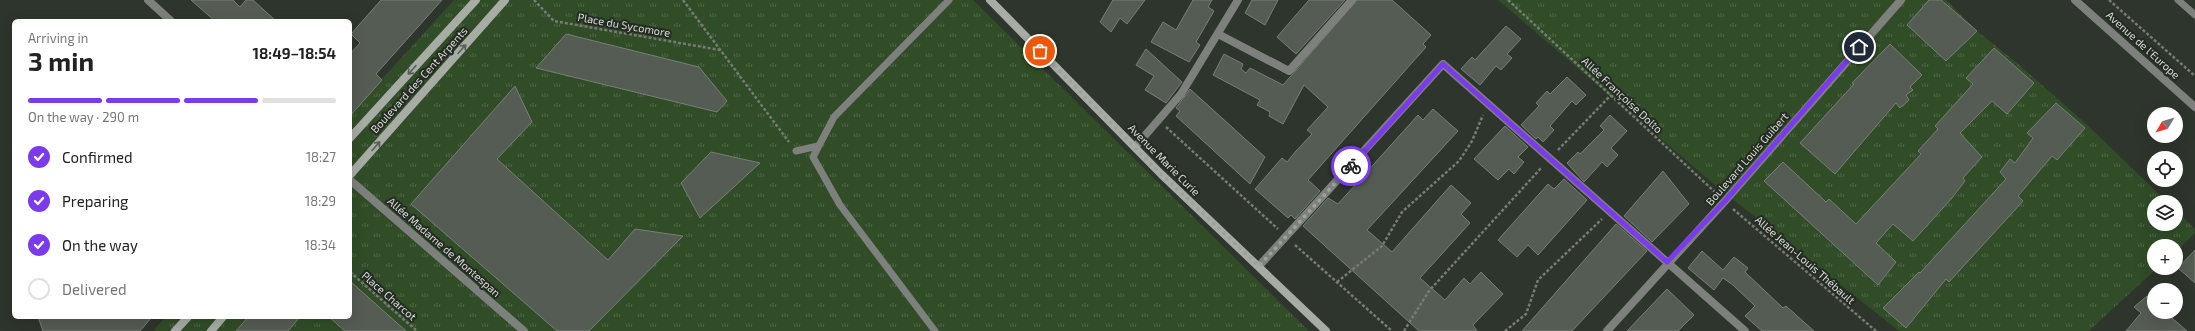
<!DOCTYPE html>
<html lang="en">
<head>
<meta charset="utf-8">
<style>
	body { margin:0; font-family:"Exo 2",sans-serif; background:#f6f6f6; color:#222; height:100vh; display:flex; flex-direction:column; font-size:15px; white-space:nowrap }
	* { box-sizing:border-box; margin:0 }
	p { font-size:13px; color:#767676 }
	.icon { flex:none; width:22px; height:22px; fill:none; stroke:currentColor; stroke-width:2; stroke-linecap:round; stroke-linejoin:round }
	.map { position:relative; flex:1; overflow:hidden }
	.drawer { position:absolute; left:12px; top:19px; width:340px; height:300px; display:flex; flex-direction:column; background:#fff; border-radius:6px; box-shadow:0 4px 16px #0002 }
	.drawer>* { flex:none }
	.needle { width:26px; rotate:232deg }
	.buttons { position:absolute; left:2147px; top:107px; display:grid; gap:8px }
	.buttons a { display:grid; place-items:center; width:36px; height:36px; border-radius:50%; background:#fff; box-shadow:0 4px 16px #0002; font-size:20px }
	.pin { position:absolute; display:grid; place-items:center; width:34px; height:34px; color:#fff; margin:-17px; border:2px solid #fff; border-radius:50%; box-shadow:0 1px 4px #0007 }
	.courier { position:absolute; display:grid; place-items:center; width:40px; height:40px; margin:-20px; border:3px solid #7c3aed; border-radius:50%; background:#fff; color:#222; box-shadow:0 1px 5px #0007 }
	.headline em { font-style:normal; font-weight:700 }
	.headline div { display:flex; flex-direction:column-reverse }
	.headline { display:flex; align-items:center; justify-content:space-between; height:68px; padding:0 16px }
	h1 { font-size:26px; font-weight:700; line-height:30px }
	.bar { display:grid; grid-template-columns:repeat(4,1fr); gap:6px 4px; align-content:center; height:48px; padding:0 16px }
	.bar i { height:5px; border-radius:3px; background:#e0e0e0 }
	.bar .current { background:#7c3aed }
	.bar p { grid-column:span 4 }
	ol { padding:0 16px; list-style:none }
	li { display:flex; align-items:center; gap:12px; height:44px }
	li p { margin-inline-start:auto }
	li .icon { padding:4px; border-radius:50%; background:#7c3aed; color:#fff; stroke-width:4 }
	li:last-child { color:#767676 }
	li i { width:22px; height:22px; border:2px solid #e0e0e0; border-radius:50% }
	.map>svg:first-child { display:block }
</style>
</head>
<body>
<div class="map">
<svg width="2195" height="331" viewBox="0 0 2195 331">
	<defs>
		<pattern id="grass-tufts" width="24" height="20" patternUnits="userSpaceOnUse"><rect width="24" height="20" fill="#304d27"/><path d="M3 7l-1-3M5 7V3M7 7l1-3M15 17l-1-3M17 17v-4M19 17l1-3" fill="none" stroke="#4d6646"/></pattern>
	</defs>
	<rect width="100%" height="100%" fill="#2e352c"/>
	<!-- grass -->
	<path fill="url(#grass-tufts)" d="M454,0H973L1309,331H153L165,317H350V114Z
		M1498,0H1946L1977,31L2017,63L2084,122L2167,202H2154V224H2176V211L2195,229V233L2176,251V246H2154V268H2157L2089,331H1899L1721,190Z"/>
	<!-- building -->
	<path fill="#555c53" stroke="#777f75" d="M191,0H233L240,7L246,0H253L276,21H215Z
		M381,0H442L376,74L382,80L350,116V54L360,43L351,34Z
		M1113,0H1145L1127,24L1120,18L1111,32L1100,22Z
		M1193,0H1212L1208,7L1214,11L1196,42L1200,45L1189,62L1151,42L1163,22L1176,30Z
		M1252,0H1278L1265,25L1245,13Z
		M1309,0H1345L1296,54L1277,37Z
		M1357,0H1392L1431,35L1423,44L1426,47L1308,180L1320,191L1295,219L1291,215L1288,218L1255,189L1282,158L1287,162L1296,151L1312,134L1307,130L1328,107L1304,85L1283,124L1269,116L1270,112L1257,105L1260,100L1213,75L1224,54L1243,64L1241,69L1246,73L1250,68L1283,85Z
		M1929,0H1941L1977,31L1946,61L1907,25Z
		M1506,26L1521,39L1507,54L1512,58L1501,70L1496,66L1480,85L1461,69L1472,57L1475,60Z
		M566,34L699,67L727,101L717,112L536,68Z
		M1890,44L1922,75L1910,87L1913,90L1906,95L1909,100L1900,108L1896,103L1835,174L1800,143L1854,84L1852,83Z
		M1994,48L2034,83L2007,114L1992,101L1960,133L1982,157L1963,178L1965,181L1952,198L1913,241L1893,224L1876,243L1896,262L1878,285L1764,181L1783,162L1826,202L1829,199L1856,224L1921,154L1918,151L1938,129L1935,126L1973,84L1966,78Z
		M1146,49L1182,82L1166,103L1145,90L1154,76L1136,65Z
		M1567,77L1586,95L1576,105L1572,101L1550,126L1554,130L1543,142L1538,137L1536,139L1521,125L1539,106L1536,103L1547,91L1550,94Z
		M515,86L532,122L497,159L608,260L635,229L683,236L589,331H557L411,204Z
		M1190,89L1265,157L1250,184L1176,116L1180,111L1176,108Z
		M2056,103L2085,128L2057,160L2052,156L2018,196L2023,201L1949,282L1946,279L1906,328L1883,308L1919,272L1920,273L2006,179L2000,172L2010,159L2015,163L2033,138L2027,133Z
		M1433,109L1458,131L1367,230L1392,252L1451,185L1471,203L1461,214L1470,223L1420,278L1445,300L1464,278L1470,284L1481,272L1503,294L1473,325L1477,331H1419L1303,226L1328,198L1338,204L1418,115L1423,120Z
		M1610,115L1627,131L1611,148L1618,155L1607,167L1602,162L1584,182L1567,163L1578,152L1580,154L1604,130L1600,126Z
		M1505,126L1528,147L1518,157L1524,162L1514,174L1509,169L1498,180L1474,159Z
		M711,152L760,163L700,218L681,183Z
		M1663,171L1689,204L1652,242L1624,216Z
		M1564,179L1587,200L1538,255L1528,245L1517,257L1498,240L1548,184L1554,189Z
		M1616,224L1647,251L1572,331H1522Z
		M2195,250V283L2178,268Z
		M1702,251L1723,270L1734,257L1748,268L1745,272L1783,308L1786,306L1814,331H1762L1745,316L1755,306L1733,285L1723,278L1714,290L1688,268Z
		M350,281L406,331H345L329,317H350Z
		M1667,289L1694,315L1678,331H1627Z
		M2147,296L2153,301L2154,299V312H2178L2172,318L2187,331H2126L2141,313L2134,307Z
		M38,317H152L140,331H43Z
		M248,317H300L288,331H236Z"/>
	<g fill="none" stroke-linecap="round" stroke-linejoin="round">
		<!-- path -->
		<path stroke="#767b74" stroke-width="2.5" stroke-dasharray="3 2" stroke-linecap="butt" d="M534,0L554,21L720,50
			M683,0L789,142
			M1508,0L1716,193
			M2109,0L2195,76
			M1166,127L1278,229
			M1558,150L1611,95
			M1733,209L1876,331
			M1295,245L1392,331
			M350,272L417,331
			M1337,282L1382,246L1402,212L1459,161L1472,141L1483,115
			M1404,331L1429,291L1542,167
			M1505,331L1526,314L1538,280L1602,219"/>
		<!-- lane -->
		<path stroke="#7d807c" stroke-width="7" d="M2178,0L2195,15
			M796,151L818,146
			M935,331L840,205L813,157L834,117L949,0"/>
		<!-- street -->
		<path stroke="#7d807c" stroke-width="8" d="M148,0L171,21
			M2075,0L2195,107
			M1218,34L1289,71L1352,0
			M1135,147L1181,94L1238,0
			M350,180L524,331
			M1259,266L1443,64L1745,331
			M1607,331L1725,201L1901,0"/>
		<!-- secondary -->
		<path stroke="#a7aca5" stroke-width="8" d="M990,0L1161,174L1326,331
			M350,138L476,0
			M350,175L505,0
			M175,331L188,317
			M211,331L223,317"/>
	</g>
	<!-- one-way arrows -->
	<defs><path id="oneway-shaft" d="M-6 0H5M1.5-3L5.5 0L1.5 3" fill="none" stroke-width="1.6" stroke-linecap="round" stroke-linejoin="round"/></defs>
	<g stroke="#585f56">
		<use href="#oneway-shaft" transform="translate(462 49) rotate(-48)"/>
		<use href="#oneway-shaft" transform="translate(412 70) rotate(132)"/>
		<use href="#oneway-shaft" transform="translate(376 146) rotate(-48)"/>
	</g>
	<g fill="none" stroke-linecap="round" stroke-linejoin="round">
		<!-- done -->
		<path stroke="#9da29c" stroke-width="4" stroke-dasharray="0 7.2" d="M1040,51L1161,174L1259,266L1351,166"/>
		<!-- route -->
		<path stroke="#7c3aed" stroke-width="5" d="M1351,166L1443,64L1667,262L1725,201L1859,47"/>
	</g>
	<g text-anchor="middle" stroke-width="4" stroke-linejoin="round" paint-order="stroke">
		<!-- street labels -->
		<g font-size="11" fill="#d9ddd8" stroke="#242b22">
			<text transform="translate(624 25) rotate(10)" y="4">Place du Sycomore</text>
			<text transform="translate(2143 45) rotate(42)" y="4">Avenue de l'Europe</text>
			<text transform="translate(419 80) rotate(-48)" y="4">Boulevard des Cent Arpents</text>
			<text transform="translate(1622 95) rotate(43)" y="4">Allée Françoise Dolto</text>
			<text transform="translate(1747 159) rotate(-49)" y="4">Boulevard Louis Guibert</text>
			<text transform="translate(1164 160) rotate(45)" y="4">Avenue Marie Curie</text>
			<text transform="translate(444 247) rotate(41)" y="4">Allée Madame de Montespan</text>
			<text transform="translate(1805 260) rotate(41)" y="4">Allée Jean-Louis Thébault</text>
			<text transform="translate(389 296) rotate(41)" y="4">Place Charcot</text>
		</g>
	</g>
</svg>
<div class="buttons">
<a><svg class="needle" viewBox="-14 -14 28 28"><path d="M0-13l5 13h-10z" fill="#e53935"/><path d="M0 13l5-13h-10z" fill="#767676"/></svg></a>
<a><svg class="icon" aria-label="locate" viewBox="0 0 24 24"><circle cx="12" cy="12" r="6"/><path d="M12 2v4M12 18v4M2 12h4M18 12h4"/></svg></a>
<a><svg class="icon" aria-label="layers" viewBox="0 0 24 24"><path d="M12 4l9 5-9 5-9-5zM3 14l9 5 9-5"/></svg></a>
<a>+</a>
<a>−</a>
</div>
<div class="pin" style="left:1040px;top:51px;background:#ea580c"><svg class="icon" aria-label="bag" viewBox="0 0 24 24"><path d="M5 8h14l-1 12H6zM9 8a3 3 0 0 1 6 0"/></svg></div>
<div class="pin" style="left:1859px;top:47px;background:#1f2937"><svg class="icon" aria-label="home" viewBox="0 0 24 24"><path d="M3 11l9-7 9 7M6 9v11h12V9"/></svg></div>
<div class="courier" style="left:1351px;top:166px"><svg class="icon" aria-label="bike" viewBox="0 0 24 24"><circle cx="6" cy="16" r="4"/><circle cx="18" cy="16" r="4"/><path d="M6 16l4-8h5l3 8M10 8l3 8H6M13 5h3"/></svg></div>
<section class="drawer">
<div class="headline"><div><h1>3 min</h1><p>Arriving in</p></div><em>18:49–18:54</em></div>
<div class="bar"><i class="current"></i><i class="current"></i><i class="current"></i><i></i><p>On the way · 290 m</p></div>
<ol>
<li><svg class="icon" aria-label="check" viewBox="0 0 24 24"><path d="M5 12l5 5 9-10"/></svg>Confirmed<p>18:27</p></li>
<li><svg class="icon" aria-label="check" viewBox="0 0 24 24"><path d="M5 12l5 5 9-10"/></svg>Preparing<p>18:29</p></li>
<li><svg class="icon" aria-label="check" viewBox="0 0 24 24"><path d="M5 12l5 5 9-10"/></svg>On the way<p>18:34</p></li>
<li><i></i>Delivered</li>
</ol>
</section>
</div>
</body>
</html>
